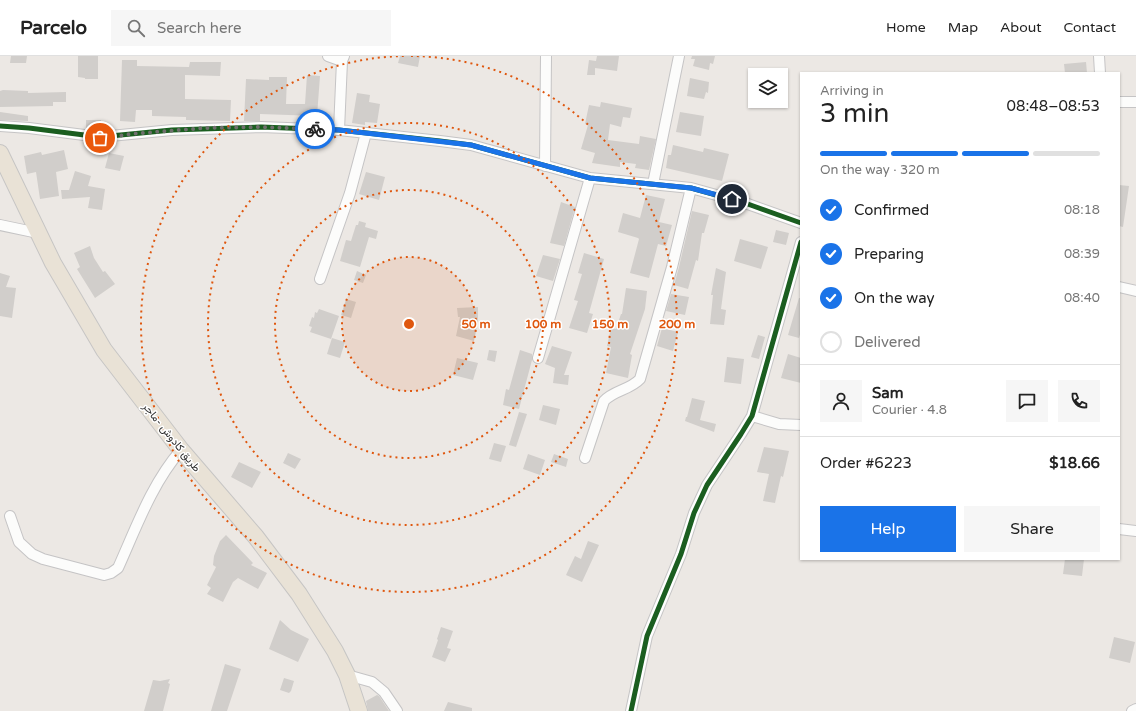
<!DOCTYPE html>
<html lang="en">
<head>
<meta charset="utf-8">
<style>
	body { margin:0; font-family:"Varela Round",Vazirmatn,sans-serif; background:#f6f6f6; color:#222; height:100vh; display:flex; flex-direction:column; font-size:15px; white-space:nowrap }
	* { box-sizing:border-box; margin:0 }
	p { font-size:13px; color:#767676 }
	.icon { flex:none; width:22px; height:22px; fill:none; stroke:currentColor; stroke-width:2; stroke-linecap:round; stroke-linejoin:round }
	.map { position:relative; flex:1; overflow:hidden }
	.details { position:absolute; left:800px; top:16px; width:320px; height:488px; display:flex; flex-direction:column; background:#fff; border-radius:0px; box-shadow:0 1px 3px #0004 }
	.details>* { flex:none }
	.buttons { position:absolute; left:748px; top:12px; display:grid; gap:8px }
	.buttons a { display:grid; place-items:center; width:40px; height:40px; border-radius:0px; background:#fff; box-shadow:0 1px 3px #0004; font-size:20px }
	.pin { position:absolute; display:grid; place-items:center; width:34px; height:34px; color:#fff; margin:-17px; border:2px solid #fff; border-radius:50%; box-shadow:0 1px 4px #0007 }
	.courier { position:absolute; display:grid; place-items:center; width:40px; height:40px; margin:-20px; border:3px solid #1a73e8; border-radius:50%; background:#fff; color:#222; box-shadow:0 1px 5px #0007 }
	.head em { font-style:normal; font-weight:600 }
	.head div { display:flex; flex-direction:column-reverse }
	.head { display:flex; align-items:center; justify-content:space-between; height:68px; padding:0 20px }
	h1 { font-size:26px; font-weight:600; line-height:30px }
	.bar { display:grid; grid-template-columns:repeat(4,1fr); gap:6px 4px; align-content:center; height:48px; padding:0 20px }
	.bar i { height:5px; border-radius:3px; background:#e0e0e0 }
	.bar .on { background:#1a73e8 }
	.bar p { grid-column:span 4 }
	.line { display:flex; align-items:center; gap:10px; padding:0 20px; border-top:1px solid #e0e0e0 }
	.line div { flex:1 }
	.round { display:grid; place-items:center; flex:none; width:42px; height:42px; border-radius:0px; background:#f6f6f6 }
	ol { padding:0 20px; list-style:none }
	li { display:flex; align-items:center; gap:12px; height:44px }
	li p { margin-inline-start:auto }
	li .icon { padding:4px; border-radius:50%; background:#1a73e8; color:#fff; stroke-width:4 }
	li:last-child { color:#767676 }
	li i { width:22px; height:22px; border:2px solid #e0e0e0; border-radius:50% }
	.action { display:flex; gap:8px; margin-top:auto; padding:8px 20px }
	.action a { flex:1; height:46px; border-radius:0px; background:#1a73e8; color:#fff; font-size:16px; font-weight:600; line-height:46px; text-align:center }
	.action a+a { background:#f6f6f6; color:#222 }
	header { display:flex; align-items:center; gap:24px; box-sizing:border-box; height:56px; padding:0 20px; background:#fff; border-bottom:1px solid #e0e0e0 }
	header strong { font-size:19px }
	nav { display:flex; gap:22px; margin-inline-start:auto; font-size:14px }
	.search { width:280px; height:36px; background:#f6f6f6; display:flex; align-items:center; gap:10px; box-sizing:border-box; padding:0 14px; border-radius:0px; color:#767676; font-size:15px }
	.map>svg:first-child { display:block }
</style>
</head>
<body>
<header>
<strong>Parcelo</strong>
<div class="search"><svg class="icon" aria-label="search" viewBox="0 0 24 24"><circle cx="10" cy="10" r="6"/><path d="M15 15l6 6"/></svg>Search here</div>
<nav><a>Home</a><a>Map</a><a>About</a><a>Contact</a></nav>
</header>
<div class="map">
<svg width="1136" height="655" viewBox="0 0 1136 655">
	<rect width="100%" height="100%" fill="#ece8e4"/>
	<!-- building -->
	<path fill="#d1cecb" d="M11,0H27L26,7H10Z
		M78,0H98V23H85V22L78,21Z
		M400,0H420L418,11L398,7Z
		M597,0H619L617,15L595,12V19H587L589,4L596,5Z
		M692,0H715L713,8L710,7L709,14L693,10L695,3H691Z
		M122,4H137V10L189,11L190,6H221L220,20L185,19V43L231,44L230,65L186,64V61L152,60V54H136L135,66L120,65Z
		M1086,6L1087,17H1065L1064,8Z
		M307,19L320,20L317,60L260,58V65H244L246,23L269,24V21H287L286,48H305Z
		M690,22L709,26L708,37L706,36L704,43L687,40Z
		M3,34L28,35V37L66,36V46H53V50L0,51V35Z
		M357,37L370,39L369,46L380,48L377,67L365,66V69L352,67Z
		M601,46L632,52L630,62L623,61L621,71L610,68L608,84L639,88L640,80L656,83L649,114L635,112L636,108L620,106V111L592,107L595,97L581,93L588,69L585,68L589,49L600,51Z
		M0,56L28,60V65L0,64Z
		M680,56L704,60L701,80L676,76Z
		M86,64H101V74L86,73Z
		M673,89L703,96L704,92L729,98L722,125L666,112L668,99H671Z
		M64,94L68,113L56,116L59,140L40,143L36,116L27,118L24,100L41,96L42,99Z
		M109,97L124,100L120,115L105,112Z
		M75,115L91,120L88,130L105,133L102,154L88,152L90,141L62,143L61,134H69Z
		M366,116L385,121L379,144L359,138Z
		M1119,129L1129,130L1123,171L1119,170Z
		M646,139L665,143L659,166L672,169L666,190L658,188L649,222L630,217L639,183L638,182L618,176L623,157L640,162Z
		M561,146L575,151L564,190L550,187Z
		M692,155L709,159L704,177H702L698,205L696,204L688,233L674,229L679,211Z
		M359,165L366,167L365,171L378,175L376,183L369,181L360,211L340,205L346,184L351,185L356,169H358Z
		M776,174L789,177L786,189L773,186Z
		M740,183L768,191L761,213L734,205Z
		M90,190L94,202L103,216L105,215L115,228L95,242L77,213L80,211L74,197Z
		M584,197L604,203L589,257L593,258L587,277L569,272L578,245L574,244L582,218L578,217Z
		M543,199L560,203L553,225L536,220Z
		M716,212L726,216L721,253L726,254L724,269L710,268L713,239H711Z
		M357,215L366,219L363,227L354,224Z
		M0,217L10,220L6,231L16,232L12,262L0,260Z
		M626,232L647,235L645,253L630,298L632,299L628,322L606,317L611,291L607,290L611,272L616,273L621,258H622Z
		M671,238L689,241L685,259L666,255Z
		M799,242H801V275L799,282L788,279Z
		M346,243L356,246L351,262L341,259Z
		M478,251V266L474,285L456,280L460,261H458L457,252Z
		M319,253L339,260L331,283L310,276L312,271L309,270L312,261L314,262L315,256L317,257Z
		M662,272L678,276L673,295L657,290Z
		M758,279L765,281L759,303L751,301Z
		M332,282L345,286L340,302L327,298Z
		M552,290L572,296L564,319H569L568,329L553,327L555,312L545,308Z
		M489,294L497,295L495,306L487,304Z
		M520,294L532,298V304L519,353L503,349L506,333L509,334Z
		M788,298L801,302V327L781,322Z
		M727,301L744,303L741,328L724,326Z
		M457,302L478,307L473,324L453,319Z
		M692,342L705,345L700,364L716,368L714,376L685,365L686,361H687Z
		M543,349L560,353L556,369L539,364Z
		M519,356L527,358L516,391L509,389Z
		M494,387L506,390L501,406L489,403Z
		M764,391L789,395L783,421L781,420L775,447L763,445L769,418L757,416Z
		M288,397L301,403L295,413L283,407Z
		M528,398L545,404L540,419L523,413Z
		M554,398L568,403L566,411L551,406Z
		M239,406L261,416L252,432L231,421Z
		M226,479L253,507L251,509L267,517L258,533L238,522L233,526L223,546L207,538L211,532L207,529L216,511L213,509L214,500L220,485Z
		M588,485L599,489L582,526L566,519L575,500L581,503Z
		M1065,503H1084L1082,520L1063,518Z
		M280,564L291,574L309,583L298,606L269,593Z
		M441,571L453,575L447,592L451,593L445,606L432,601L438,584L437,583Z
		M1114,581L1135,586L1130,607L1109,602Z
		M225,608L241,613L227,655H211Z
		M284,622L294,625L291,635L289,637L280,634Z
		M170,623L168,627L170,628L163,655H144L153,624L160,625Z
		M377,639L379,640L389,655H368L366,645Z
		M448,646L472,652V655H444Z"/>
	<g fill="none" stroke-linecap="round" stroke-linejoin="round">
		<defs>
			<path id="minor" d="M328,0L342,5
				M1099,0L1100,17
				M1119,46H1136
				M0,70L29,72L100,81L172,74L261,71L339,74L440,85L471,89L590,122L691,132L745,147L801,167
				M339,74L342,5L344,0
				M545,110L546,0
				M653,128L679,0
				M0,169L38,177
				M320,223L350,137L366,77
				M1119,231L1136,235
				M538,302L590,122
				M752,360L779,368L801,369
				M585,402L604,345C614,334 630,334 640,323L672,211L691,132
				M10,460L19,486L32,498L43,503L104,519L111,517L118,512C136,472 152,427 181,394
				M1119,473L1136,475
				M347,619L372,626L384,636L397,655
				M631,655L647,580L681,498L694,457L707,429L741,378L752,360L801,186
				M1132,655L1136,653"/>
			<path id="trunk" d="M0,97L53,207L104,294L181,394L256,481L299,538L335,595L347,619L359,655"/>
		</defs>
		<!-- minor casing -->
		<use href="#minor" stroke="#c5c4c5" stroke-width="12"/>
		<!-- trunk casing -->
		<use href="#trunk" stroke="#c6c5c4" stroke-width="18"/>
		<!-- minor -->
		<use href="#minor" stroke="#fcfcfb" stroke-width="10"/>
		<!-- trunk -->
		<use href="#trunk" stroke="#e9e2d6" stroke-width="16"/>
		<defs>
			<path id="cycleway" d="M0,70L29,72L100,81L172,74L261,71L339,74L440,85L471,89L590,122L691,132L745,147L801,167
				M631,655L647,580L681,498L694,457L707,429L741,378L752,360L801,186"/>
		</defs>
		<!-- cycleway casing -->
		<use href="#cycleway" stroke="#fff" stroke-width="8"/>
		<!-- cycleway -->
		<use href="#cycleway" stroke="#1b5e20" stroke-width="5"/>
	</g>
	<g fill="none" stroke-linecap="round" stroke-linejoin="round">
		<!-- done -->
		<path stroke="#706f6e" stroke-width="4" stroke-dasharray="0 7.2" d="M100,82L114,81L130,78L204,72L261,71L315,73"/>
		<!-- route -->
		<path stroke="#1a73e8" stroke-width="5" d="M315,73L339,74L471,89L590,122L691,132L732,143"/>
	</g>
	<!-- distance rings -->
	<circle cx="409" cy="268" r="67" fill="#df570e" fill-opacity=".12"/>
	<g fill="none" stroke="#df570e" stroke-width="2" stroke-dasharray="2 4">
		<circle cx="409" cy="268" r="67"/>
		<circle cx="409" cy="268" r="134"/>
		<circle cx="409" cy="268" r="201"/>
		<path d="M411 0A268 268 0 1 1 407 0"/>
	</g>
	<g text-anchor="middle" stroke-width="3" stroke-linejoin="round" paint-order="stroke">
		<!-- street labels -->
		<g font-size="11" fill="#2e2e2e" stroke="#fff">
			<text transform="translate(172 381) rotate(51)" y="4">طريق كادوش -ماجر</text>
		</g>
	</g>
	<circle cx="409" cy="268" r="6" fill="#df570e" stroke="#fff" stroke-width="2"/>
	<g font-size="12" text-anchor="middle" font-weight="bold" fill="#df570e" stroke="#fff" stroke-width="3" stroke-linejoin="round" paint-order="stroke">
		<text x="476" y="272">50 m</text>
		<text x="543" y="272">100 m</text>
		<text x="610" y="272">150 m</text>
		<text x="677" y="272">200 m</text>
	</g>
</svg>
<div class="buttons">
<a><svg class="icon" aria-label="layers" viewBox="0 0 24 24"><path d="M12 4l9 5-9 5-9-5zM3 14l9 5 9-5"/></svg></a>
</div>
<div class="pin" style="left:100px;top:82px;background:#ea580c"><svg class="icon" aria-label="bag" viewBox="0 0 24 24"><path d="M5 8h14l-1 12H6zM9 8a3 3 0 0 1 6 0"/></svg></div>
<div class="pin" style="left:732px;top:143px;background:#1f2937"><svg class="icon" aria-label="home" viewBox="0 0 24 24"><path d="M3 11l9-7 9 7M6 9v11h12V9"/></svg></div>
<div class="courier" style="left:315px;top:73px"><svg class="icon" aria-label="bike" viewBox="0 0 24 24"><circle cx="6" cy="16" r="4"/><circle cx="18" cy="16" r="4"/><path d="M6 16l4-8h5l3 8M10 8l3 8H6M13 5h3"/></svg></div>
<section class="details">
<div class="head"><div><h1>3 min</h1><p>Arriving in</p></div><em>08:48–08:53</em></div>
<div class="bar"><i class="on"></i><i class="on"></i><i class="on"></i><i></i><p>On the way · 320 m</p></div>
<ol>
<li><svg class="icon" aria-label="check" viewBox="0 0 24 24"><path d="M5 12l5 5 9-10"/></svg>Confirmed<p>08:18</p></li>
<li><svg class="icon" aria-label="check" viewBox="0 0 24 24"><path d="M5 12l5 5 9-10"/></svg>Preparing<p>08:39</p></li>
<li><svg class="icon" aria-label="check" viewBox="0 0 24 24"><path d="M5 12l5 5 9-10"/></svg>On the way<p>08:40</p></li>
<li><i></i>Delivered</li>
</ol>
<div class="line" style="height:72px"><a class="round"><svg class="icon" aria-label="person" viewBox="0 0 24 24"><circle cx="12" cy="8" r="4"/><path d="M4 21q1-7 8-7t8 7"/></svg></a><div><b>Sam</b><p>Courier · 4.8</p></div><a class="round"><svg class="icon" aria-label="chat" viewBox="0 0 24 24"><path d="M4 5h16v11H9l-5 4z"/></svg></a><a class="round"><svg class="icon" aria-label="phone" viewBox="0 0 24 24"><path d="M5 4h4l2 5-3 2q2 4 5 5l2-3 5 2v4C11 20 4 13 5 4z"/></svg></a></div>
<div class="line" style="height:52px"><div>Order #6223</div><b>$18.66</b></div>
<div class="action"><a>Help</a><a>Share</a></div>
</section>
</div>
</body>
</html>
